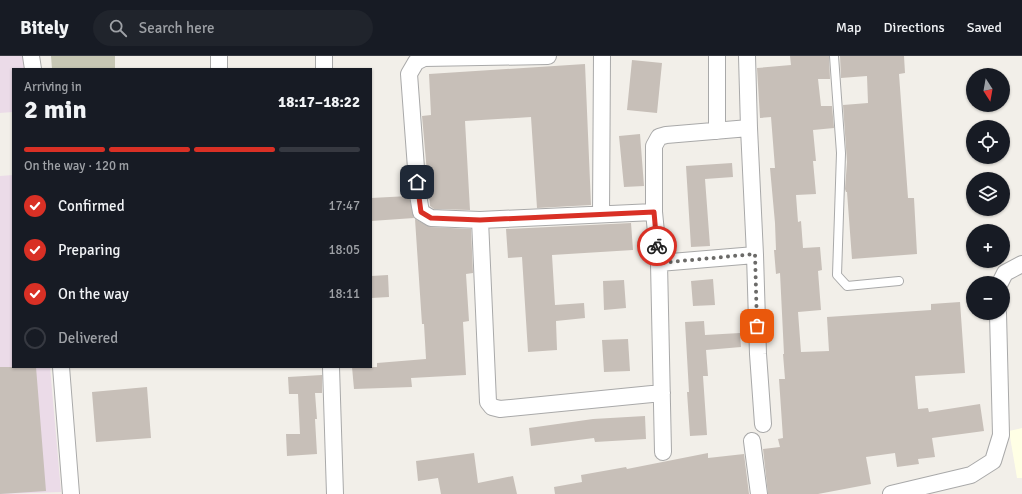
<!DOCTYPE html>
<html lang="en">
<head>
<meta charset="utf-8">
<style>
	body { margin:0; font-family:Signika,sans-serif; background:#20242c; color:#f1f3f6; height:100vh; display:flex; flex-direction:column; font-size:15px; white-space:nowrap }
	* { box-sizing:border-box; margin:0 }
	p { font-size:13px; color:#9ea1a6 }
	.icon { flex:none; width:22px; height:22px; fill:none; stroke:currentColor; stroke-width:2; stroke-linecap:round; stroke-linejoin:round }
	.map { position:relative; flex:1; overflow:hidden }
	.side { position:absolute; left:12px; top:12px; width:360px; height:300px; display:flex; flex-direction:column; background:#171b24; border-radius:0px; box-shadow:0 1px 3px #0004 }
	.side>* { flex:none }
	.needle { width:26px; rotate:169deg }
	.fabs { position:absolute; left:966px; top:12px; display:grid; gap:8px }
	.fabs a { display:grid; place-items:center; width:44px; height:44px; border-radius:50%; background:#171b24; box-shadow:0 1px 3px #0004; font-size:20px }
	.pin { position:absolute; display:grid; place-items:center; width:34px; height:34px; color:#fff; margin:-17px; border-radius:8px; box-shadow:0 2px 6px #0006 }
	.courier { position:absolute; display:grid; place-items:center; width:40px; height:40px; margin:-20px; border:3px solid #d93025; border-radius:50%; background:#fff; color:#222; box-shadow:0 1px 5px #0007 }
	.headline em { font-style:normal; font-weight:700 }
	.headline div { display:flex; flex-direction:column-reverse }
	.headline { display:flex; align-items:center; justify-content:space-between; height:68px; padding:0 12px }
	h1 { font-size:26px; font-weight:700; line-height:30px }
	.bar { display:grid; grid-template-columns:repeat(4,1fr); gap:6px 4px; align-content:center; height:48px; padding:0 12px }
	.bar i { height:5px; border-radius:3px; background:#363941 }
	.bar .active { background:#d93025 }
	.bar p { grid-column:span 4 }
	ol { padding:0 12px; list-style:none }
	li { display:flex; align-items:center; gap:12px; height:44px }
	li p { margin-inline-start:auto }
	li .icon { padding:4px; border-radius:50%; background:#d93025; color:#fff; stroke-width:4 }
	li:last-child { color:#9ea1a6 }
	li i { width:22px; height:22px; border:2px solid #363941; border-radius:50% }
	header { display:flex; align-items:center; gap:24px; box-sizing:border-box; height:56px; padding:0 20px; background:#171b24; border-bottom:1px solid #363941 }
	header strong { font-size:19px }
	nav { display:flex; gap:22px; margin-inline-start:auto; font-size:14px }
	.search { width:280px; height:36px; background:#20242c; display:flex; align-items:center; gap:10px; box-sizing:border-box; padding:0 14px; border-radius:22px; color:#9ea1a6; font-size:15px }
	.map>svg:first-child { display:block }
</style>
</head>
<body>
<header>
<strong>Bitely</strong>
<div class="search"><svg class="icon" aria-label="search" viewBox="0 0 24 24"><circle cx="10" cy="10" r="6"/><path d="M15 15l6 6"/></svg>Search here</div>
<nav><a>Map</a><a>Directions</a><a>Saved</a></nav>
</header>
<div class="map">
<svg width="1022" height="438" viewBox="0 0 1022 438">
	<rect width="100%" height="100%" fill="#f2efe9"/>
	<!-- industrial -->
	<path fill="#ebdbe8" d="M0,0H23L25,13H13V56L0,57Z
		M13,119V311H50L61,436L0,438V120Z"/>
	<!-- education -->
	<path fill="#ffffe5" d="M1022,372V422H1017L1009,375Z"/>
	<!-- construction -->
	<path fill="#c7c7b4" d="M51,0H115V13H52Z"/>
	<!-- building -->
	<path fill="#c7bfb8" d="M790,0H829L830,23H818L821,50H832L834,72L813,74L816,105H813L816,138L796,139L798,166L801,165L803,192L820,191L822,214L818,215L821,254L798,256L801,296L829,295L827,261L931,254V248L960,246L965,317L915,320L918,353L928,352L929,356L980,348L984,375L932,382L935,401L918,403L919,408L897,411L895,397L866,401L871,428L818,438H768L763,393L780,391L778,383L783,382L779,323H785L783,298H784L780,217L776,218L774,194H776L775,167L770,112H775L771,61L760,62L757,12L791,9Z
		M840,0H904L905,17L899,18L908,142H914L917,198L852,203L847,136H846L845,133L847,106L843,49L868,47L867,20L841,22Z
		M632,4L662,7L657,57L627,54Z
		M585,8L591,149L537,152L531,61L465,65L470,154L434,153L430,150L422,60L431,59L429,18Z
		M640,78L644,130L624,131L619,80Z
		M732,107L733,121L705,123L710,190L691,191L686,110Z
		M409,140L414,162L371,165V142Z
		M415,163L430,171L471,173L473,217L466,218L469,265L463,266L466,319L411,322L412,331L354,333L352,311H377V307L426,303L424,268H422Z
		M631,167L633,194L552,199L555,249L584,247L585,262L556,265L557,294L528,296L522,201L508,202L506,173Z
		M388,219L389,241L371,242V220Z
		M713,223L715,249L693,250L691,225Z
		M624,224L626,252L604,254L603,225Z
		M704,265L705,279L740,277L741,291L706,294L708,320H703L707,379L690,380L687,336H689L685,266Z
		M628,283L630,315L604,316L602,284Z
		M0,311H36L46,435L0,438Z
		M322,319V337H315L317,363H315L317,398L287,400L286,378H300L298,338H289L288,321Z
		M147,331L151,382L96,386L92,336Z
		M645,360L646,383L595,386L594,382L531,390L529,372L593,363Z
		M474,397L478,427L513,420L517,438H441L438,422L418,425L416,405Z
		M708,397V402L744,398L749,438H555L554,431L582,426L581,419L626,411L627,413Z"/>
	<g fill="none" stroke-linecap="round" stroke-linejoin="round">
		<defs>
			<path id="lane" d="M834,0L841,97L837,219L847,230L899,225"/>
			<path id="street" d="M31,0L33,13
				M219,0V13
				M324,0V13
				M548,0L424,2L416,6L409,18L418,139L421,156L431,162L480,164L654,156
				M749,72L755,199L758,298L763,368
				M717,75V0
				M601,158L602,0
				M480,164L488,346L492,351L500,353L662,337
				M659,207L755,199
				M1000,227L1005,217L1022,208
				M61,311L71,438
				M331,311L335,438
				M752,385L759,438
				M663,396L659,207L654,156V90L659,81L666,79L749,72L747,0
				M891,438L971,419L993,405L1001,379L998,257"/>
		</defs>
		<!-- lane casing -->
		<use href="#lane" stroke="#a9a9a9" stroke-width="10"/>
		<!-- street casing -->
		<use href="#street" stroke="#a9a9a9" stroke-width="18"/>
		<!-- lane -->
		<use href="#lane" stroke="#fff" stroke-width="8"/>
		<!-- street -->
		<use href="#street" stroke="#fff" stroke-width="16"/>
	</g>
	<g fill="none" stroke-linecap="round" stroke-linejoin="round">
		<!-- done -->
		<path stroke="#6b6a68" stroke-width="4" stroke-dasharray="0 7.2" d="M657,190L659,207L755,198L757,270"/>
		<!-- route -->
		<path stroke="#d93025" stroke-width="5" d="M417,126L421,156L431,162L480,164L654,156L657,190"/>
	</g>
</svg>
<div class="fabs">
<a><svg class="needle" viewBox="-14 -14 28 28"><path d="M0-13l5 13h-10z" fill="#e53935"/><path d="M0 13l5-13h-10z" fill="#9ea1a6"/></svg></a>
<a><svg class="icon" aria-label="locate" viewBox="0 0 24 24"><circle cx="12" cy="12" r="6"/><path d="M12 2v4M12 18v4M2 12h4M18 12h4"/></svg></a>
<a><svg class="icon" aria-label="layers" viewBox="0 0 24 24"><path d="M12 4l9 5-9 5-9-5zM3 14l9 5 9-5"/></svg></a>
<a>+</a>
<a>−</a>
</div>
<div class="pin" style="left:757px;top:270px;background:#ea580c"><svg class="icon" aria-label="bag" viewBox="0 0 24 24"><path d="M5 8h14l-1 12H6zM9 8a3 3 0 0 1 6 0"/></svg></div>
<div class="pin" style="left:417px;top:126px;background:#1f2937"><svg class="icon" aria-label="home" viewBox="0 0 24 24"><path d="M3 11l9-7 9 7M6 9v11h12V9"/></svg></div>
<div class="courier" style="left:657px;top:190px"><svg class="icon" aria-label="bike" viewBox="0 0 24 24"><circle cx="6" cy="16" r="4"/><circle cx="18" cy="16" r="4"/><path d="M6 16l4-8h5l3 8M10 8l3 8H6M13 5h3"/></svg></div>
<section class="side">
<div class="headline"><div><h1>2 min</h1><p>Arriving in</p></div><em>18:17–18:22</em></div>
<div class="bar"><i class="active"></i><i class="active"></i><i class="active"></i><i></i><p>On the way · 120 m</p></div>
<ol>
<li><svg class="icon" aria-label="check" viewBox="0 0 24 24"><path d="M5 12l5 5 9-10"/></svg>Confirmed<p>17:47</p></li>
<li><svg class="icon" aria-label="check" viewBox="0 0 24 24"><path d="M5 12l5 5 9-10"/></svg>Preparing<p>18:05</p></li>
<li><svg class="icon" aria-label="check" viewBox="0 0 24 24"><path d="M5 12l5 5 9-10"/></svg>On the way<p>18:11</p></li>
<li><i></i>Delivered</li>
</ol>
</section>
</div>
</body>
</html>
